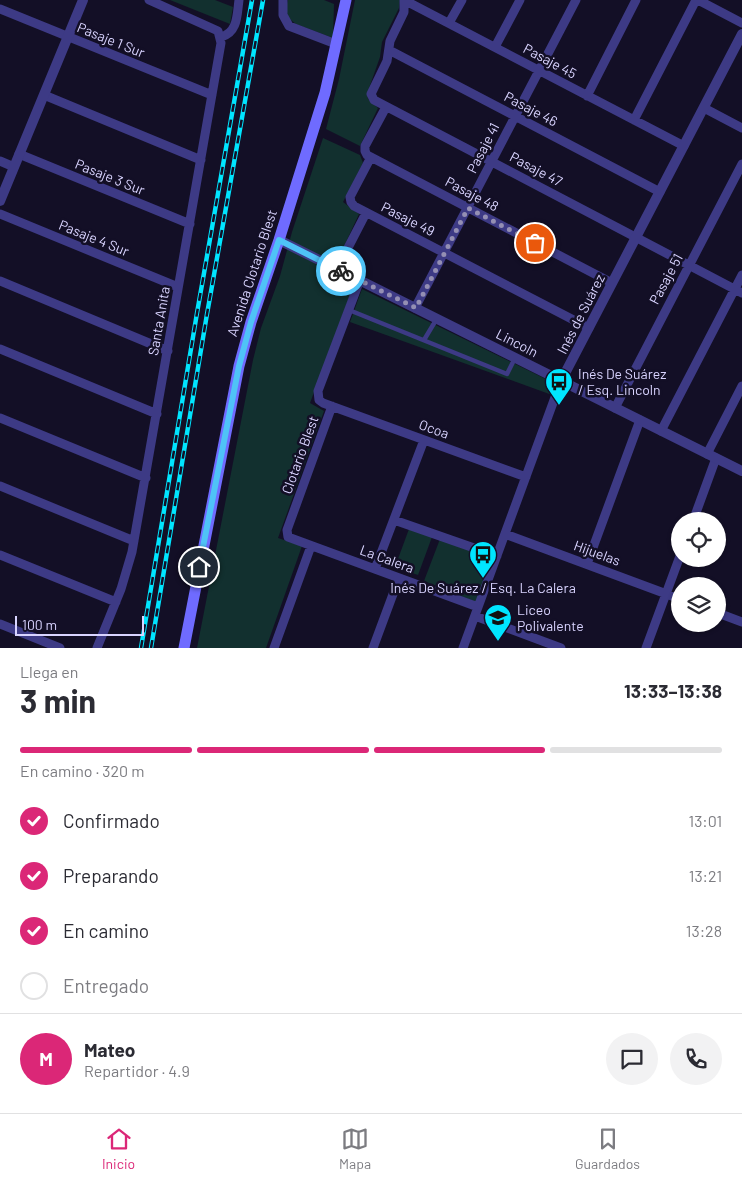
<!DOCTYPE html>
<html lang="es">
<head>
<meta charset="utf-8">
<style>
	body { margin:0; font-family:Barlow,sans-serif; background:#f2f2f3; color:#2b2b33; height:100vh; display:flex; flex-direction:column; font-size:19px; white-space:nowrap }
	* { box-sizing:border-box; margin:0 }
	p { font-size:16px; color:#7c7c81 }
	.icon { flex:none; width:28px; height:28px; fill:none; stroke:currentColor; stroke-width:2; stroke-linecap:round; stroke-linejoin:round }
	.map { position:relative; height:648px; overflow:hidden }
	.panel { display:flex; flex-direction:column; background:#fff; flex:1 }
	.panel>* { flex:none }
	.tools { position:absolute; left:671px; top:512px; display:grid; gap:10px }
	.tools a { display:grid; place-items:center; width:55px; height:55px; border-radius:50%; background:#fff; box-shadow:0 1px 4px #0004; font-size:25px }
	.scale { position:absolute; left:15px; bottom:12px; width:129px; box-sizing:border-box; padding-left:5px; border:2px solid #d9d4ff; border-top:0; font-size:14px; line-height:18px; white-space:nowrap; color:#d9d4ff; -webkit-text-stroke:4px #130f26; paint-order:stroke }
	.pin { position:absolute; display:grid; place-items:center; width:42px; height:42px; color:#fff; margin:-21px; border:2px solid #fff; border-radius:50%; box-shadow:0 1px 5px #0007 }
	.courier { position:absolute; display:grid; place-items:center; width:50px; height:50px; margin:-25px; border:4px solid #4fc3f7; border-radius:50%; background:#fff; color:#222; box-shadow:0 1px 6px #0007 }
	.head em { font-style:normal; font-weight:700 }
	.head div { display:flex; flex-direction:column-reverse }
	.head { display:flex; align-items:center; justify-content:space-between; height:85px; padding:0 20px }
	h1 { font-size:32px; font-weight:700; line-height:38px }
	.bar { display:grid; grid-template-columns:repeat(4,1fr); gap:8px 5px; align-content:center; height:60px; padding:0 20px }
	.bar i { height:6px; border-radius:4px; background:#e1e1e2 }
	.bar .selected { background:#db2777 }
	.bar p { grid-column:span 4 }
	.line { display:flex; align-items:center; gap:12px; padding:0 20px; border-top:1px solid #e1e1e2 }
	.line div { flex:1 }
	.round { display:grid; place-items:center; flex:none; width:52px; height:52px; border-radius:26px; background:#f2f2f3 }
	ol { padding:0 20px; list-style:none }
	li { display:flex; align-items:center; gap:15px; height:55px }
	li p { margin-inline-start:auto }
	li .icon { padding:5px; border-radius:50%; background:#db2777; color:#fff; stroke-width:4 }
	li:last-child { color:#7c7c81 }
	li i { width:28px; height:28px; border:2px solid #e1e1e2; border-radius:50% }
	.menu { display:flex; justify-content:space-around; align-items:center; height:70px; border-top:1px solid #e1e1e2; background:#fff; font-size:14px; color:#7c7c81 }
	.menu a { display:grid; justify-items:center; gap:2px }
	.menu .selected { color:#db2777 }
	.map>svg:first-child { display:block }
</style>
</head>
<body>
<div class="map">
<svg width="742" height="648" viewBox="0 0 742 648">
	<rect width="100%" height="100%" fill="#130f26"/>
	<!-- green -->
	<path fill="#12302f" d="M170,0H215L233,7L230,24Z
		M288,0H324L334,4L333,38L296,24L288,18L286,7Z
		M355,0H400L399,8L382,42L380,57L367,94L368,99L378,108L360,146L326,129L339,79Z
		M323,138L360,155L363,163L343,202L359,214L332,272L354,284L310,403L324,411L278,538L302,546L266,648H197L253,360L261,328L280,276L292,232Z
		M362,289L556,384L552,395L350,322Z
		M409,529L432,537L418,575L395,567Z
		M440,539L493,559L476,602L424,581Z"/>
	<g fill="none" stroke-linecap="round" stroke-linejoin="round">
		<!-- service -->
		<path stroke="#3d3a85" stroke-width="4.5" d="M349,310L507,374L515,358
			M424,340L436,320"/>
		<!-- minor -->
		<path stroke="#3d3a85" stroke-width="9" d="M283,0V15L289,26L336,44
			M404,0V12L390,41L387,61L371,94L374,100L742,293
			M404,0L684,146
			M698,0L742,23
			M0,9L212,95
			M449,23L462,0
			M221,37C238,33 237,14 239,0
			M495,47L520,0
			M389,50L660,192
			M44,95L201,160
			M587,96L636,0
			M386,107L365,146V151L367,155L612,283
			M704,108L742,128
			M634,120L696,0
			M19,154L190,224
			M371,157L350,197L351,202L354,206L589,328
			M0,161L14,167
			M0,214L178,287
			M337,269L366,213
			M360,280L318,391L319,400L323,403L526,477
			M0,281L168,351
			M415,308L576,0
			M0,349L157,414
			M332,406L287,530L288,537L478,607
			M615,408L742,164
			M0,418L146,478
			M661,431L742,275
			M707,454L742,386
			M0,486L134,541
			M394,520L497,556
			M693,521L716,458
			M505,534L680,599
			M0,555L116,602
			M587,564L640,420
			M375,569L424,440
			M718,613L742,622
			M475,616L561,648
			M0,624L60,648
			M97,648L121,589L132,552L221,43L218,31L149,0
			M274,648L311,546
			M373,648L399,578
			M463,648L561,381
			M646,648L680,556"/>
		<!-- tertiary -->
		<path stroke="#3d3a85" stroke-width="10" d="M0,201L83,0
			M279,240L742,471
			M561,381L742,34"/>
		<!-- secondary -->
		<path stroke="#6f6bff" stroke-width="11" d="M184,648L239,366L251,322L279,240L325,93L346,0"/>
		<defs>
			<path id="rail" d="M141,648L197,313L252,0
				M151,648L207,314L263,0"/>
		</defs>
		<!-- rail casing -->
		<use href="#rail" stroke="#00e5ff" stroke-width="4.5"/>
		<!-- rail -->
		<use href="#rail" stroke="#130f26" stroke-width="2.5" stroke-dasharray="8" stroke-linecap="butt"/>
	</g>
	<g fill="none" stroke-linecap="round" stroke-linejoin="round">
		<!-- done -->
		<path stroke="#948fb3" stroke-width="5" stroke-dasharray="0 9" d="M341,271L416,308L468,208L535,243"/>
		<!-- route -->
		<path stroke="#4fc3f7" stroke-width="6" d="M199,567L239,366L251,322L279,240L341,271"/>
	</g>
	<!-- icons -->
	<defs>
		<symbol id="bus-pin" viewBox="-11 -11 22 30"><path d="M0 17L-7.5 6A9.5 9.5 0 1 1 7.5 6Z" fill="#00e5ff" stroke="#130f26"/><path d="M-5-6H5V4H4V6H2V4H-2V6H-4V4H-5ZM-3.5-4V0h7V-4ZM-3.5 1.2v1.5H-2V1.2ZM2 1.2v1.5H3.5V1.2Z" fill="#111"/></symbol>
		<symbol id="school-pin" viewBox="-11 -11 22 30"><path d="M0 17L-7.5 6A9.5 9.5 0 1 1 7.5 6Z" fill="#00e5ff" stroke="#130f26"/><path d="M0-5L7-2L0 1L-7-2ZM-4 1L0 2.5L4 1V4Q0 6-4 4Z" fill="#111"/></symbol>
	</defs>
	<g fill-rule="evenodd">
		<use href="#bus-pin" x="543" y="366" width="32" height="43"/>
		<use href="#bus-pin" x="467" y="539" width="32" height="43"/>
		<use href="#school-pin" x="482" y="602" width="32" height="43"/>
	</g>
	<g text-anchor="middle" stroke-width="5" stroke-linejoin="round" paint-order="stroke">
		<!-- street labels -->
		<g font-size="14" fill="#d9d4ff" stroke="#130f26">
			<text transform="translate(111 40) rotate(22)" y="5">Pasaje 1 Sur</text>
			<text transform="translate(550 61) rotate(28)" y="5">Pasaje 45</text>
			<text transform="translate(531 109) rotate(28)" y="5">Pasaje 46</text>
			<text transform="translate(483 148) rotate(-63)" y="5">Pasaje 41</text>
			<text transform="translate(536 169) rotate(28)" y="5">Pasaje 47</text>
			<text transform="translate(110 177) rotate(22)" y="5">Pasaje 3 Sur</text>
			<text transform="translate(472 194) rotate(28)" y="5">Pasaje 48</text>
			<text transform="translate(408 219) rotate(27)" y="5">Pasaje 49</text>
			<text transform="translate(94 238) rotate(22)" y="5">Pasaje 4 Sur</text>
			<text transform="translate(252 273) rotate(-72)" y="5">Avenida Clotario Blest</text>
			<text transform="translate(666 279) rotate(-62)" y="5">Pasaje 51</text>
			<text transform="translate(581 314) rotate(-63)" y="5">Inés de Suárez</text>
			<text transform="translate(159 321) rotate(-80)" y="5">Santa Anita</text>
			<text transform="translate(517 343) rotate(27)" y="5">Lincoln</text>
			<text transform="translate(434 429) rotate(20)" y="5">Ocoa</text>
			<text transform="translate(300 455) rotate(-70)" y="5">Clotario Blest</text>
			<text transform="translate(597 553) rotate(20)" y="5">Hijuelas</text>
			<text transform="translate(387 559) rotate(20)" y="5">La Calera</text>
		</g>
		<!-- poi labels -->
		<g font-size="14" fill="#d9d4ff" stroke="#130f26" text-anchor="start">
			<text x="578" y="379">Inés De Suárez<tspan x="578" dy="16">/ Esq. Lincoln</tspan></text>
			<text x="483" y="593" text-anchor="middle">Inés De Suárez / Esq. La Calera</text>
			<text x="517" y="615">Liceo<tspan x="517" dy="16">Polivalente</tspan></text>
		</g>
	</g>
</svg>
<div class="tools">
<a><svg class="icon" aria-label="locate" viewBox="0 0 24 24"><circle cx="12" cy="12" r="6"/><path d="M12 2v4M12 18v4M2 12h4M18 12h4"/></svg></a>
<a><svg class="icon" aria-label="layers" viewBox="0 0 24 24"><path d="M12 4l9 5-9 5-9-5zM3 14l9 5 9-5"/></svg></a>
</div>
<div class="scale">100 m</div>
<div class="pin" style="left:535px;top:243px;background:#ea580c"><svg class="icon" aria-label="bag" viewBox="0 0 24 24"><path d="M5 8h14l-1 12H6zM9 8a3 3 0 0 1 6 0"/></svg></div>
<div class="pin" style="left:199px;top:567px;background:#1f2937"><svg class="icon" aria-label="home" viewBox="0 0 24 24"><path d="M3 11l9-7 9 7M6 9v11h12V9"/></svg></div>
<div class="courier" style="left:341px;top:271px"><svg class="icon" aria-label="bike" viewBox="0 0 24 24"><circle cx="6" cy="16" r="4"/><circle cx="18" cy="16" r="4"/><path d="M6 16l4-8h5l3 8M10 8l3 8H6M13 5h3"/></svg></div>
</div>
<section class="panel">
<div class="head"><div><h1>3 min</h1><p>Llega en</p></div><em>13:33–13:38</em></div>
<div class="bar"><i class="selected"></i><i class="selected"></i><i class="selected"></i><i></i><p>En camino · 320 m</p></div>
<ol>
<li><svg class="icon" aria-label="check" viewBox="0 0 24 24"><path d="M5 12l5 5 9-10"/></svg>Confirmado<p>13:01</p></li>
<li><svg class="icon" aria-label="check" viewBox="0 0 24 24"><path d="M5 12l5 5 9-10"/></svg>Preparando<p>13:21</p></li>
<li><svg class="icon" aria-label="check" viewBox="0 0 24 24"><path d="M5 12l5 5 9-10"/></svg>En camino<p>13:28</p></li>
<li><i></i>Entregado</li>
</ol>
<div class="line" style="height:90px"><b class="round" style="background:#db2777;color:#fff">M</b><div><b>Mateo</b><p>Repartidor · 4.9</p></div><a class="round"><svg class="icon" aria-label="chat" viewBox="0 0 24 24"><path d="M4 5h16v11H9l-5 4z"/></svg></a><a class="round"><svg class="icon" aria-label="phone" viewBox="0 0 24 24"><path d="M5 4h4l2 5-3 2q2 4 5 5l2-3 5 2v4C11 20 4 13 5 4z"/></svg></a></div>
</section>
<nav class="menu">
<a class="selected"><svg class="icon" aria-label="home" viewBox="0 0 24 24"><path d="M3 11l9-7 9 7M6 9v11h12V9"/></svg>Inicio</a>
<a><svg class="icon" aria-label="map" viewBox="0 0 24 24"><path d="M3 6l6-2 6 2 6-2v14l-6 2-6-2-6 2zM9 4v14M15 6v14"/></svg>Mapa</a>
<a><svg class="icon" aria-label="saved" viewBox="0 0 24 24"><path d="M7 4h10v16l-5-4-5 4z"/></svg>Guardados</a>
</nav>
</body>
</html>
